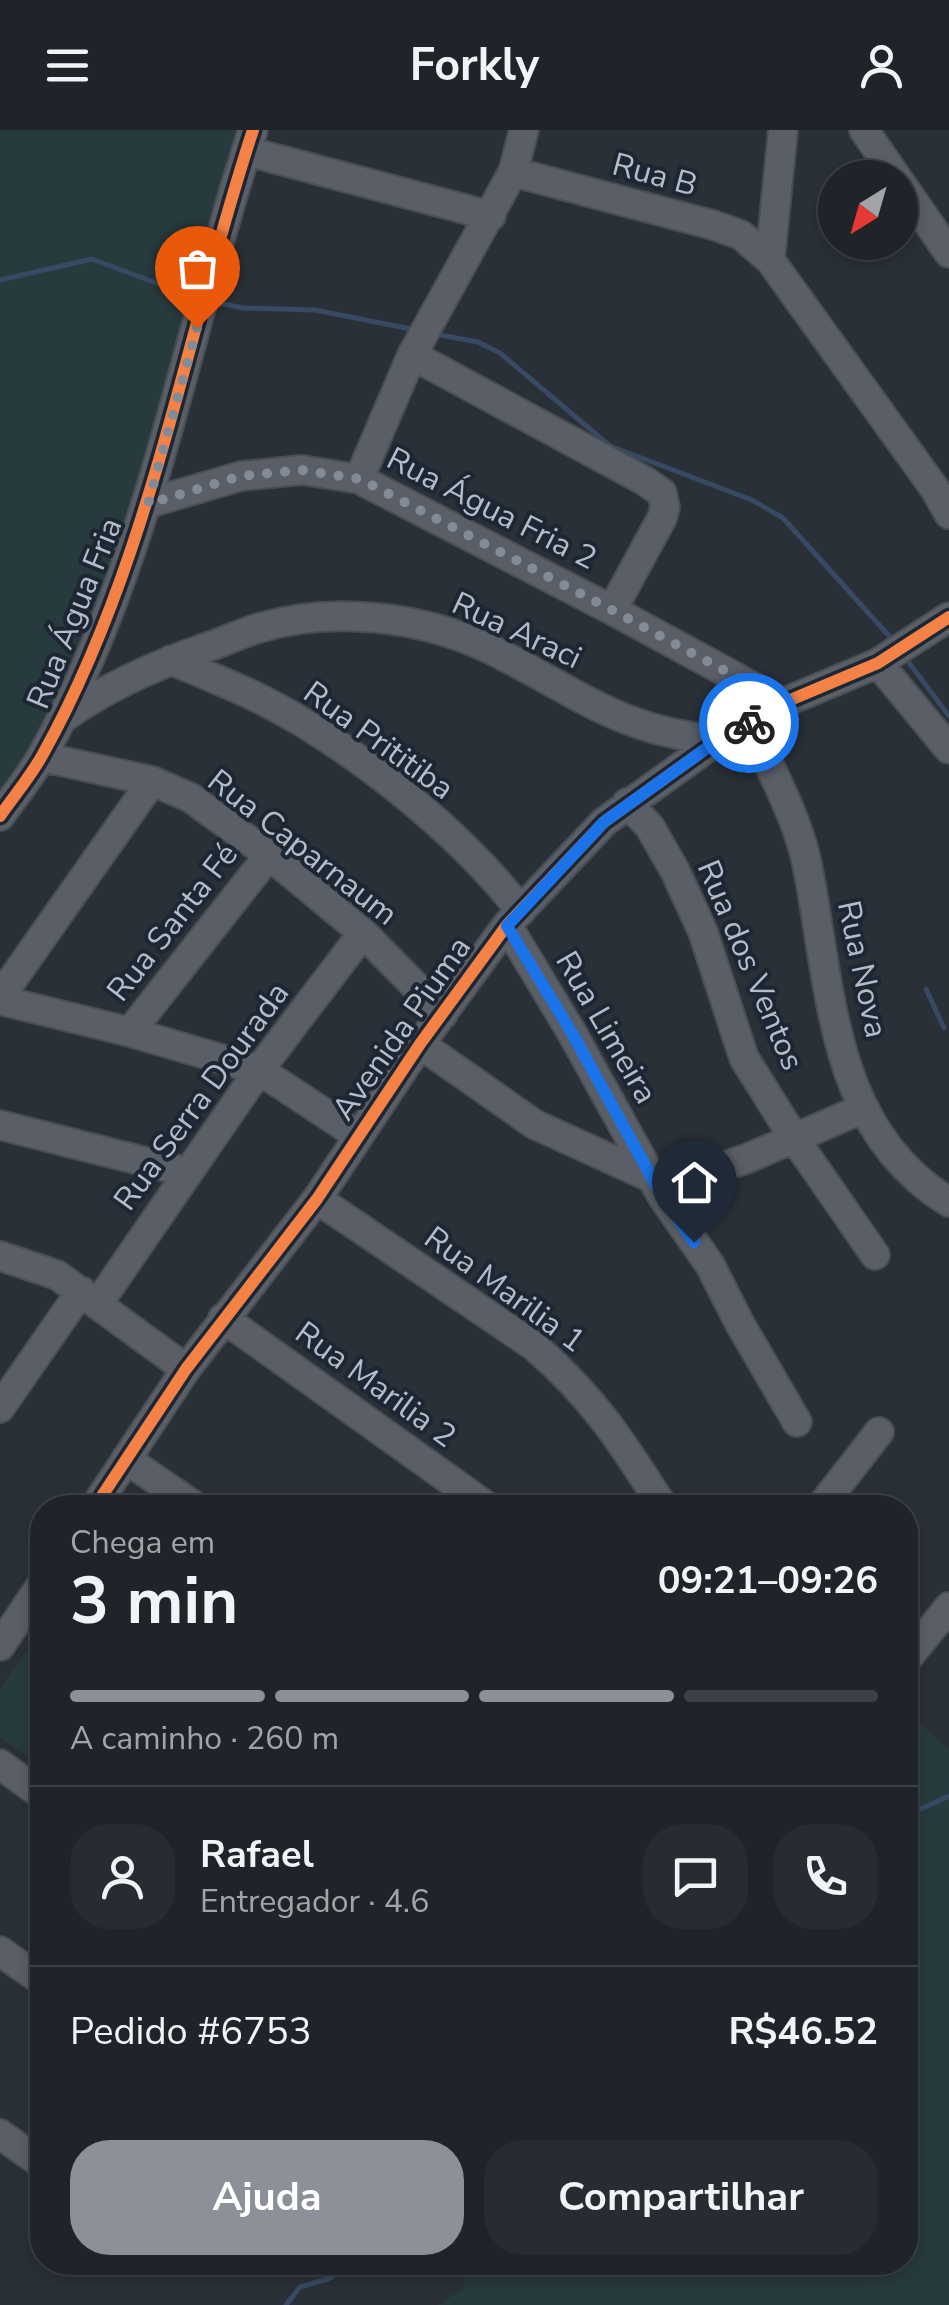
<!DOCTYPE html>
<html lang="pt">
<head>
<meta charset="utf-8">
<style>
	body { margin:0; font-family:"Nunito Sans",sans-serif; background:#282c32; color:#f1f3f6; height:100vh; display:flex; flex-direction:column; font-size:38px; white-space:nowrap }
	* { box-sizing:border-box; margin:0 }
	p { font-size:32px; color:#a2a4a8 }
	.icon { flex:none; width:55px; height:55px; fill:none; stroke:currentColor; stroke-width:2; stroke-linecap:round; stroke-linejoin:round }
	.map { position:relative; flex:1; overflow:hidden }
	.panel { position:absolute; left:30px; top:1365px; width:888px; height:780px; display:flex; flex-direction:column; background:#20242a; border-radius:40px; box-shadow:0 5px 15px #0003,0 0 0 2px #3d4147 }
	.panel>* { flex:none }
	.needle { width:65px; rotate:217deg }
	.controls { position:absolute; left:818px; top:30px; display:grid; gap:20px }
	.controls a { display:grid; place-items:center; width:100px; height:100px; border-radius:50%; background:#20242a; box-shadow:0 5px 15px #0003,0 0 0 2px #3d4147; font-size:50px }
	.pin { position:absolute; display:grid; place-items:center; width:85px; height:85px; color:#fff; margin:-102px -42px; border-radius:50% 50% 50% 0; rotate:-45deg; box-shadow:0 0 10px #0007 }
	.pin .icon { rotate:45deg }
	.courier { position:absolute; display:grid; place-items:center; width:100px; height:100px; margin:-50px; border:8px solid #1a73e8; border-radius:50%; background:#fff; color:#222; box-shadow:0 2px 12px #0007 }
	.summary em { font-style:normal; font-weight:700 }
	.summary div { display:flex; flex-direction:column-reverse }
	.summary { display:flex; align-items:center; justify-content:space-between; height:170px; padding:0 40px }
	h1 { font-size:65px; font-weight:700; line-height:75px }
	.bar { display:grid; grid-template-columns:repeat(4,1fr); gap:15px 10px; align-content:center; height:120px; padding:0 40px }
	.bar i { height:12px; border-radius:8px; background:#3d4147 }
	.bar .selected { background:#8c9099 }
	.bar p { grid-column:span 4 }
	.line { display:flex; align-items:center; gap:25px; padding:0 40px; border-top:2px solid #3d4147 }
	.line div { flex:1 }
	.round { display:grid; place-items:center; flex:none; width:105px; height:105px; border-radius:40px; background:#282c32 }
	.cta { display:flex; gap:20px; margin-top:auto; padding:20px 40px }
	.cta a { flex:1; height:115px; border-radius:40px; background:#8c9099; color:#fff; font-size:40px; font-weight:700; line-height:115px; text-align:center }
	.cta a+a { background:#282c32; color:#f1f3f6 }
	header { display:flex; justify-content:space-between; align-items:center; height:130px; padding:0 40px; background:#20242a; font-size:45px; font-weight:700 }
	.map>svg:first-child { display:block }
</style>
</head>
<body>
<header><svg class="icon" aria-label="menu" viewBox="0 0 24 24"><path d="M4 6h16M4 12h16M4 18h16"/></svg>Forkly<svg class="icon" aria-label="person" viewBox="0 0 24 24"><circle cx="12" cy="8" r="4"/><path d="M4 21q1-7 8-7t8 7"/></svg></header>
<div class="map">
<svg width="949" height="2175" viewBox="0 0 949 2175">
	<rect width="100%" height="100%" fill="#2a3038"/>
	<!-- green -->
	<path fill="#273a3e" d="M0,0H251L81,536L0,666Z
		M42,1499V1637L0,1607V1560Z
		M905,1581L949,1619V2175H438L463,2159L464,2133L905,2132Z"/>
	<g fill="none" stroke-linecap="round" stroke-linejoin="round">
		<!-- stream -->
		<path stroke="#384963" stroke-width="5" d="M0,150L92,129L194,167
			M219,173L243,178L315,180L411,199
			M440,205L478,212L500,223L610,316L752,370L783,388L890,507
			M907,530L949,586
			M926,859L944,898
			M905,1686L949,1666
			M286,2175L300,2157L328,2149L357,2132"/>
		<defs>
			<path id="minor" d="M783,0L770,130L935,359L949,384
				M864,0L897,48
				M246,21L491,86
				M513,42L713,95L741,105L770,130
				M900,52L949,123
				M412,225L645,351L662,363L665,377L662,388L612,480
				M359,349L412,225L513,42L524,0
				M149,373L241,346L302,340L359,349L612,480L783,573
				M171,530C197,541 224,552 250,564C344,609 457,698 521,781
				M878,533L949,619
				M66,586C108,556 154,536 202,519C221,513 239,504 259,498C330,476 421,486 488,518C573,559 618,602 718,610
				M750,593C769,638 797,685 807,734C832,857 829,999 949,1072
				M42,627L152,651L191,668L269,725L363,803L443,884
				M627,673L650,697L675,741L703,802L744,928L794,1008L875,1125
				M0,686C14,666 31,646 43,624C151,430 184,209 253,0
				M507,795L572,903L662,1066L710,1135L740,1194L797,1292
				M0,867L152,651
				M0,870L130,902L259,940L359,1006
				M130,902L269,725
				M420,914L534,994L652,1048
				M0,995L186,1042
				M662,1066L699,1044L746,1029L862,979
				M317,1069L534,1216C594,1268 622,1312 664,1378
				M0,1126L57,1145L186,1239
				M99,1172L259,940L363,803
				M223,1188L489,1378
				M0,1278L81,1161
				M126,1329L197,1378
				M94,1378L186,1239L317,1069L420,914L507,795L604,692L718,610L783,573L878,533L949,487
				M820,1378L879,1302
				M0,1516L42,1454
				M905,1531L949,1477
				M0,1634L42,1665
				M0,1821L42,1851
				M0,2004L42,2034"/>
		</defs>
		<!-- minor casing -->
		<use href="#minor" stroke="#484c53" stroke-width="32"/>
		<!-- minor -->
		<use href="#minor" stroke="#5a5e66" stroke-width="28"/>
		<defs>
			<path id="cycleway" d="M0,686C14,666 31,646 43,624C151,430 184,209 253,0
				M94,1378L186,1239L317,1069L420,914L507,795L604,692L718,610L783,573L878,533L949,487"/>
		</defs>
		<!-- cycleway casing -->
		<use href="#cycleway" stroke="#1d2633" stroke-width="19"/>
		<!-- cycleway -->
		<use href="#cycleway" stroke="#f48246" stroke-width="12"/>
	</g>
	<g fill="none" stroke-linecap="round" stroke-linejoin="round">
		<!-- done -->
		<path stroke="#848b96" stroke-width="10" stroke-dasharray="0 18" d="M197,198L148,374L241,346L302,340L360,349L612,480L783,572L749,593"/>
		<!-- route -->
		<path stroke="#1a73e8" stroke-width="12" d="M694,1112L662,1066L572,903L507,796L604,692L718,610L749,593"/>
	</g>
	<g text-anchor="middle" stroke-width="8" stroke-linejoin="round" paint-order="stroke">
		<!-- street labels -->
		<g font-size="32" fill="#b4bcc9" stroke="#1d2633">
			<text transform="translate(655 44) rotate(15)" y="11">Rua B</text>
			<text transform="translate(492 378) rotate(27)" y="11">Rua Água Fria 2</text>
			<text transform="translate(74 483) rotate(-68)" y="11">Rua Água Fria</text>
			<text transform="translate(517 500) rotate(25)" y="11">Rua Araci</text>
			<text transform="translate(379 610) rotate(36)" y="11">Rua Prititiba</text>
			<text transform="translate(303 717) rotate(38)" y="11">Rua Caparnaum</text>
			<text transform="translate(172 792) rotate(-52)" y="11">Rua Santa Fé</text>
			<text transform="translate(751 835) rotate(67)" y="11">Rua dos Ventos</text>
			<text transform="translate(863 839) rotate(78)" y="11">Rua Nova</text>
			<text transform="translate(607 897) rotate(60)" y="11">Rua Limeira</text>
			<text transform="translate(401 898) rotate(-55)" y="11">Avenida Piuma</text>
			<text transform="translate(201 966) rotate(-54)" y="11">Rua Serra Dourada</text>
			<text transform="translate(505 1159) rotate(36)" y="11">Rua Marilia 1</text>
			<text transform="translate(376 1254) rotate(36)" y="11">Rua Marilia 2</text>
		</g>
	</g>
</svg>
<div class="controls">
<a><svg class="needle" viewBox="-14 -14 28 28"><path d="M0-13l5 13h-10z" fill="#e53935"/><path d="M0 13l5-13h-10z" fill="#a2a4a8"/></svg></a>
</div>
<div class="pin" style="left:197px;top:198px;background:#ea580c"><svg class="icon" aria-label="bag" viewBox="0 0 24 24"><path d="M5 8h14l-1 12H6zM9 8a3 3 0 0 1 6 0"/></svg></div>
<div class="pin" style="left:694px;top:1112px;background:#1f2937"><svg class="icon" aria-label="home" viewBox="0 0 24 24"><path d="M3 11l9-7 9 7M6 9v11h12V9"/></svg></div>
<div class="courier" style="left:749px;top:593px"><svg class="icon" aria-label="bike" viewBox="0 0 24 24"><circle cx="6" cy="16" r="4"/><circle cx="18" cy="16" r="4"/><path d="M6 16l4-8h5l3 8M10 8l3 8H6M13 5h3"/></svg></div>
<section class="panel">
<div class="summary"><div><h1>3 min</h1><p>Chega em</p></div><em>09:21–09:26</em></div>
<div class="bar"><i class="selected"></i><i class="selected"></i><i class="selected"></i><i></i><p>A caminho · 260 m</p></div>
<div class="line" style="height:180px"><a class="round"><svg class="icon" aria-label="person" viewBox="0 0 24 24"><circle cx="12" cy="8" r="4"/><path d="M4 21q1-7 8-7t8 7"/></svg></a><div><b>Rafael</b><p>Entregador · 4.6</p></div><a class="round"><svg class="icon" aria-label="chat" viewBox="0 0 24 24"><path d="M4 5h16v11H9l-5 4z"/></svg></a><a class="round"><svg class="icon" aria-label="phone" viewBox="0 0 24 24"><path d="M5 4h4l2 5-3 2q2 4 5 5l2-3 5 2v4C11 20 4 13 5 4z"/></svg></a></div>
<div class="line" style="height:130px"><div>Pedido #6753</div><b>R$46.52</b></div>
<div class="cta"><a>Ajuda</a><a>Compartilhar</a></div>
</section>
</div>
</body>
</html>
